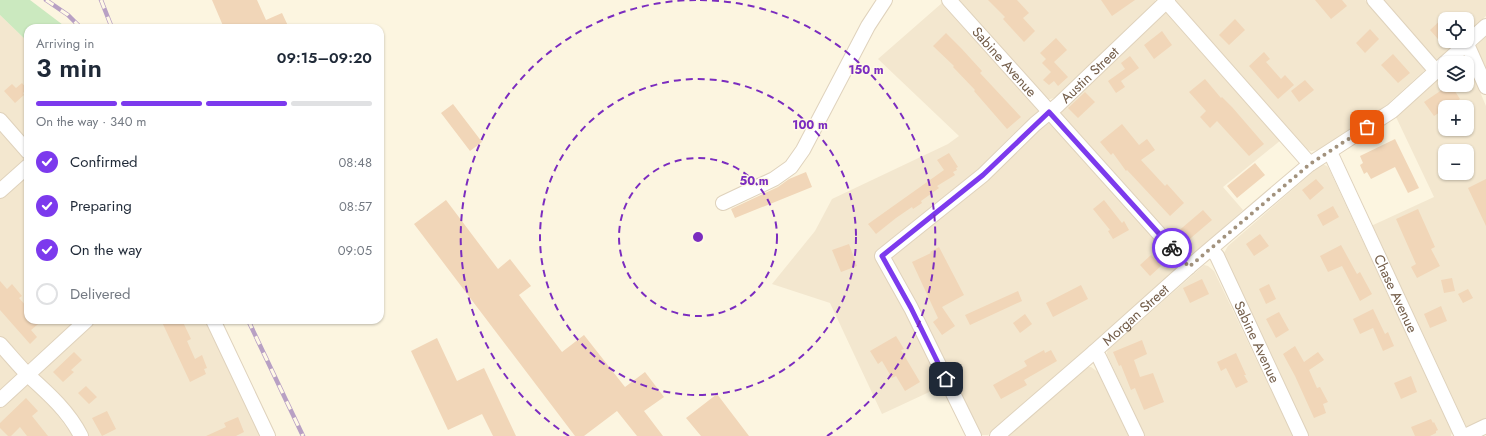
<!DOCTYPE html>
<html lang="en">
<head>
<meta charset="utf-8">
<style>
	body { margin:0; font-family:Jost,sans-serif; background:#f6f6f7; color:#1f2937; height:100vh; display:flex; flex-direction:column; font-size:15px; white-space:nowrap }
	* { box-sizing:border-box; margin:0 }
	p { font-size:13px; color:#747a83 }
	.icon { flex:none; width:22px; height:22px; fill:none; stroke:currentColor; stroke-width:2; stroke-linecap:round; stroke-linejoin:round }
	.map { position:relative; flex:1; overflow:hidden }
	.details { position:absolute; left:24px; top:24px; width:360px; height:300px; display:flex; flex-direction:column; background:#fff; border-radius:12px; box-shadow:0 1px 3px #0004 }
	.details>* { flex:none }
	.controls { position:absolute; left:1438px; top:12px; display:grid; gap:8px }
	.controls a { display:grid; place-items:center; width:36px; height:36px; border-radius:8px; background:#fff; box-shadow:0 1px 3px #0004; font-size:20px }
	.pin { position:absolute; display:grid; place-items:center; width:34px; height:34px; color:#fff; margin:-17px; border-radius:8px; box-shadow:0 2px 6px #0006 }
	.courier { position:absolute; display:grid; place-items:center; width:40px; height:40px; margin:-20px; border:3px solid #7c3aed; border-radius:50%; background:#fff; color:#222; box-shadow:0 1px 5px #0007 }
	.summary em { font-style:normal; font-weight:600 }
	.summary div { display:flex; flex-direction:column-reverse }
	.summary { display:flex; align-items:center; justify-content:space-between; height:68px; padding:0 12px }
	h1 { font-size:26px; font-weight:600; line-height:30px }
	.bar { display:grid; grid-template-columns:repeat(4,1fr); gap:6px 4px; align-content:center; height:48px; padding:0 12px }
	.bar i { height:5px; border-radius:3px; background:#e0e1e3 }
	.bar .on { background:#7c3aed }
	.bar p { grid-column:span 4 }
	ol { padding:0 12px; list-style:none }
	li { display:flex; align-items:center; gap:12px; height:44px }
	li p { margin-inline-start:auto }
	li .icon { padding:4px; border-radius:50%; background:#7c3aed; color:#fff; stroke-width:4 }
	li:last-child { color:#747a83 }
	li i { width:22px; height:22px; border:2px solid #e0e1e3; border-radius:50% }
	.map>svg:first-child { display:block }
</style>
</head>
<body>
<div class="map">
<svg width="1486" height="436" viewBox="0 0 1486 436">
	<rect width="100%" height="100%" fill="#fcf5e0"/>
	<!-- residential -->
	<path fill="#f3e7cf" fill-rule="evenodd" d="M958,0H1155L1158,4L1058,97L1050,99H1047Z
		M1175,0H1365L1424,66L1425,70L1383,108L1318,150L1311,151L1304,148L1174,1Z
		M1382,0H1486V16L1467,33V19H1445V41H1459L1437,60L1432,56Z
		M942,3L1179,267L988,435H980L953,381L882,414L830,303L772,284L815,231L832,199L948,144L959,136L878,59Z
		M1164,13H1168L1281,140L1223,187L1243,210L1197,251L1193,253L1182,250L1062,115L1061,113V109Z
		M0,15L28,42V320H80L0,393Z
		M1486,36V69L1476,46Z
		M1467,65L1469,66L1486,106V421L1467,427L1463,423L1371,226L1434,197L1396,117L1445,73V85H1467ZM1445,107H1467V129H1445ZM1445,151H1467V173H1445Z
		M1322,164L1327,166L1329,169L1452,432L1451,436H1307L1224,257V253L1228,246Z
		M1204,265L1208,266L1214,271L1293,436H1145L1107,355V352L1108,350Z
		M94,320H206L262,436H89L74,411L40,376L38,372Z
		M1088,367H1091L1098,372L1129,436H1007Z
		M28,385L33,388L52,408L73,436H0V408L23,386Z"/>
	<!-- green -->
	<path fill="#cbe9bf" d="M0,0H30L67,28H28V42L0,15Z"/>
	<!-- building -->
	<path fill="#f1d6b8" d="M212,0H257L266,20L282,13L289,28H224Z
		M988,0H1017L1029,13L1023,18L1035,31L1024,42L1003,19L1005,17Z
		M1101,0H1135L1112,16Z
		M1315,0H1342L1347,6L1331,19Z
		M1445,16V47L1430,30Z
		M1235,19L1245,30L1229,45L1219,35Z
		M1370,29L1379,39L1365,53L1356,43Z
		M1162,31L1172,45L1154,59L1144,45Z
		M946,33L961,48L982,71L980,73L1021,117L1007,129L974,91L975,90L953,67L954,66L933,46Z
		M1056,38L1067,50L1054,62L1068,77L1058,86L1054,81L1049,85L1043,80L1051,72L1042,63L1046,59L1040,53Z
		M1264,52L1270,59L1266,62L1281,79L1285,75L1294,85L1278,99L1249,66Z
		M1393,54L1410,73L1398,83L1381,65Z
		M1130,56L1139,68L1121,81L1125,87L1116,93L1108,81L1125,69L1121,63Z
		M1205,79L1221,98L1222,97L1232,107L1264,144L1249,156L1217,121L1210,128L1200,117L1206,111L1189,92Z
		M1305,80L1314,90L1299,102L1291,91Z
		M22,83L27,89L23,93L24,95L15,103L4,91L12,84L16,88Z
		M1449,85H1451L1460,99L1448,107H1445V109L1434,116L1424,102Z
		M1085,92L1095,102L1078,118L1068,108Z
		M453,104L482,142L470,151L441,113Z
		M1122,124L1139,145L1147,139L1155,150L1141,160L1165,186L1167,184L1184,203L1170,216L1127,170L1126,171L1113,153L1111,155L1100,142Z
		M1395,139L1419,188L1408,193L1395,167L1371,179L1367,172L1364,174L1360,165L1363,163L1360,156Z
		M949,153L958,167L956,168L957,170L953,172L955,175L937,186L939,188L921,201L922,203L913,209L912,207L896,218L876,234L868,224L944,170L937,160Z
		M1255,163L1265,175L1237,198L1227,186Z
		M806,172L812,187L735,218L731,209L778,187L789,179Z
		M1316,179L1324,188L1310,200L1302,190Z
		M1486,179V226L1468,188Z
		M446,200L498,269L510,259L531,286L519,295L562,352L584,335L625,387L645,372L664,397L644,411L663,436H637L617,411L584,436H575L414,224Z
		M1104,200L1122,223L1124,221L1129,230L1113,239L1108,231L1110,230L1093,209Z
		M1333,206L1339,217L1323,226L1317,215Z
		M1418,209L1435,247L1431,249L1440,266L1417,278L1411,267L1416,264L1396,219Z
		M1203,210L1212,220L1185,243L1176,233Z
		M1260,234L1269,246L1254,256L1246,244Z
		M849,244L857,266L841,272L832,250Z
		M1341,245L1357,274L1360,272L1372,294L1360,301L1342,266L1328,272L1320,256Z
		M939,247L964,295L942,307L955,326L942,335L933,322L938,318L912,262L931,253L930,252Z
		M1151,255L1161,266L1150,276L1140,265Z
		M1452,278L1455,291L1444,293L1441,280Z
		M1202,279L1209,294L1190,303L1183,288Z
		M0,281L7,289L12,284L22,296L19,298L28,308V320H43L31,330L37,337L30,344L0,310Z
		M1269,284L1276,299L1266,304L1259,289Z
		M1081,285L1088,299L1053,317L1046,303Z
		M1468,289L1473,298L1463,303L1458,294Z
		M1018,291L1022,301L970,325L965,315Z
		M1441,306L1447,321L1430,328L1424,314Z
		M1373,309L1385,334L1388,332L1394,346L1383,351L1373,328L1360,334L1353,319Z
		M1279,312L1289,330L1276,338L1266,319Z
		M1025,314L1032,324L1020,333L1013,323Z
		M161,320H182L191,339L187,341L195,359L202,355L207,368L204,369L206,374L190,382Z
		M896,336L904,349L901,350L920,382L905,391L896,376L892,378L882,361L878,364L870,351Z
		M437,338L457,381L484,368L516,436H493L482,414L448,430L411,351Z
		M1142,340L1147,354L1134,360L1140,377L1153,373L1164,402L1144,410L1135,388L1131,390L1121,365L1119,366L1113,352Z
		M1295,346L1304,362L1318,352L1324,360L1309,370L1317,388L1320,387L1328,402L1323,404L1326,413L1314,418L1295,376L1283,354Z
		M1044,350L1045,353L1051,350L1057,361L1024,380L1027,385L1001,399L993,385L1027,366L1024,361Z
		M74,352L82,360L71,370L74,372L63,382L53,372Z
		M1236,353L1246,375H1244L1248,382L1236,388L1226,368L1221,371L1217,362Z
		M1411,376L1417,392L1401,399L1394,383Z
		M86,386L97,397L89,404L78,393Z
		M717,394L749,436H701L686,418Z
		M26,398L38,411L32,416L48,436H27L20,427L11,436H8L0,428V423Z
		M107,411L116,429L102,436L92,418Z
		M238,417L244,432L236,436H206L226,427L224,423Z
		M1431,419L1433,423L1434,422L1438,430L1436,431V433L1430,436H1415L1411,427Z"/>
	<g fill="none" stroke-linecap="round" stroke-linejoin="round">
		<defs>
			<g id="minor">
				<path id="s1" d="M949,0L1189,267"/>
				<path d="M1165,0L1310,164"/>
				<path d="M1374,0L1436,71"/>
				<path d="M1467,44L1486,87"/>
				<path d="M1445,63L1486,26"/>
				<path d="M0,120L28,152"/>
				<path id="s2" d="M1330,152L1462,436"/>
				<path d="M0,191L28,166"/>
				<path d="M723,203L774,179L791,167L803,150L868,26L885,0"/>
				<path id="s3" d="M1211,249L1217,256L1301,436"/>
				<path d="M213,320L268,436"/>
				<path d="M0,344C10,355 19,366 29,376C49,394 69,412 81,436"/>
				<path d="M1094,352L1099,357L1137,436"/>
				<path d="M0,400L87,320"/>
				<path id="s4" d="M974,436L911,308L882,256L983,175L1035,124L1058,105L1168,0"/>
				<path id="s5" d="M997,436L1094,352L1189,267L1310,164L1392,111L1445,63"/>
				<path d="M1465,436L1486,426"/>
			</g>
		</defs>
		<!-- minor casing -->
		<use href="#minor" stroke="#dfd2bc" stroke-width="16"/>
		<!-- minor -->
		<use href="#minor" stroke="#fff" stroke-width="14"/>
		<defs>
			<path id="rail" d="M46,0L68,15L81,28
				M101,0L112,28
				M248,320L303,436"/>
		</defs>
		<!-- rail casing -->
		<use href="#rail" stroke="#b8a0c4" stroke-width="4.5"/>
		<!-- rail -->
		<use href="#rail" stroke="#fff8e6" stroke-width="3" stroke-dasharray="9" stroke-linecap="butt"/>
	</g>
	<g fill="none" stroke-linecap="round" stroke-linejoin="round">
		<!-- done -->
		<path stroke="#a2927d" stroke-width="4" stroke-dasharray="0 7.2" d="M1172,248L1189,267L1310,164L1367,127"/>
		<!-- route -->
		<path stroke="#7c3aed" stroke-width="5" d="M946,379L911,308L882,256L983,175L1049,112L1172,248"/>
	</g>
	<!-- distance rings -->
	<g fill="none" stroke="#7b2cbf" stroke-width="2" stroke-dasharray="7 5">
		<circle cx="698" cy="237" r="79"/>
		<circle cx="698" cy="237" r="158"/>
		<path d="M569 436A237 237 0 0 1 696 0M700 0A237 237 0 0 1 827 436"/>
	</g>
	<g text-anchor="middle" stroke-width="3" stroke-linejoin="round" paint-order="stroke">
		<!-- street labels -->
		<g font-size="14" fill="#725c48" stroke="#fff8e6">
			<text dy="5" stroke="none"><textPath href="#s1" startOffset="83">Sabine Avenue</textPath></text>
			<text dy="5" stroke="none"><textPath href="#s4" startOffset="478">Austin Street</textPath></text>
			<text dy="5" stroke="none"><textPath href="#s2" startOffset="156">Chase Avenue</textPath></text>
			<text dy="5" stroke="none"><textPath href="#s5" startOffset="184">Morgan Street</textPath></text>
			<text dy="5" stroke="none"><textPath href="#s3" startOffset="104">Sabine Avenue</textPath></text>
		</g>
	</g>
	<circle cx="698" cy="237" r="6" fill="#7b2cbf" stroke="#fff8e6" stroke-width="2"/>
	<g font-size="12" text-anchor="middle" font-weight="bold" fill="#7b2cbf" stroke="#fff8e6" stroke-width="3" stroke-linejoin="round" paint-order="stroke">
		<text x="866" y="74">150 m</text>
		<text x="810" y="129">100 m</text>
		<text x="754" y="185">50 m</text>
	</g>
</svg>
<div class="controls">
<a><svg class="icon" aria-label="locate" viewBox="0 0 24 24"><circle cx="12" cy="12" r="6"/><path d="M12 2v4M12 18v4M2 12h4M18 12h4"/></svg></a>
<a><svg class="icon" aria-label="layers" viewBox="0 0 24 24"><path d="M12 4l9 5-9 5-9-5zM3 14l9 5 9-5"/></svg></a>
<a>+</a>
<a>−</a>
</div>
<div class="pin" style="left:1367px;top:127px;background:#ea580c"><svg class="icon" aria-label="bag" viewBox="0 0 24 24"><path d="M5 8h14l-1 12H6zM9 8a3 3 0 0 1 6 0"/></svg></div>
<div class="pin" style="left:946px;top:379px;background:#1f2937"><svg class="icon" aria-label="home" viewBox="0 0 24 24"><path d="M3 11l9-7 9 7M6 9v11h12V9"/></svg></div>
<div class="courier" style="left:1172px;top:248px"><svg class="icon" aria-label="bike" viewBox="0 0 24 24"><circle cx="6" cy="16" r="4"/><circle cx="18" cy="16" r="4"/><path d="M6 16l4-8h5l3 8M10 8l3 8H6M13 5h3"/></svg></div>
<section class="details">
<div class="summary"><div><h1>3 min</h1><p>Arriving in</p></div><em>09:15–09:20</em></div>
<div class="bar"><i class="on"></i><i class="on"></i><i class="on"></i><i></i><p>On the way · 340 m</p></div>
<ol>
<li><svg class="icon" aria-label="check" viewBox="0 0 24 24"><path d="M5 12l5 5 9-10"/></svg>Confirmed<p>08:48</p></li>
<li><svg class="icon" aria-label="check" viewBox="0 0 24 24"><path d="M5 12l5 5 9-10"/></svg>Preparing<p>08:57</p></li>
<li><svg class="icon" aria-label="check" viewBox="0 0 24 24"><path d="M5 12l5 5 9-10"/></svg>On the way<p>09:05</p></li>
<li><i></i>Delivered</li>
</ol>
</section>
</div>
</body>
</html>
